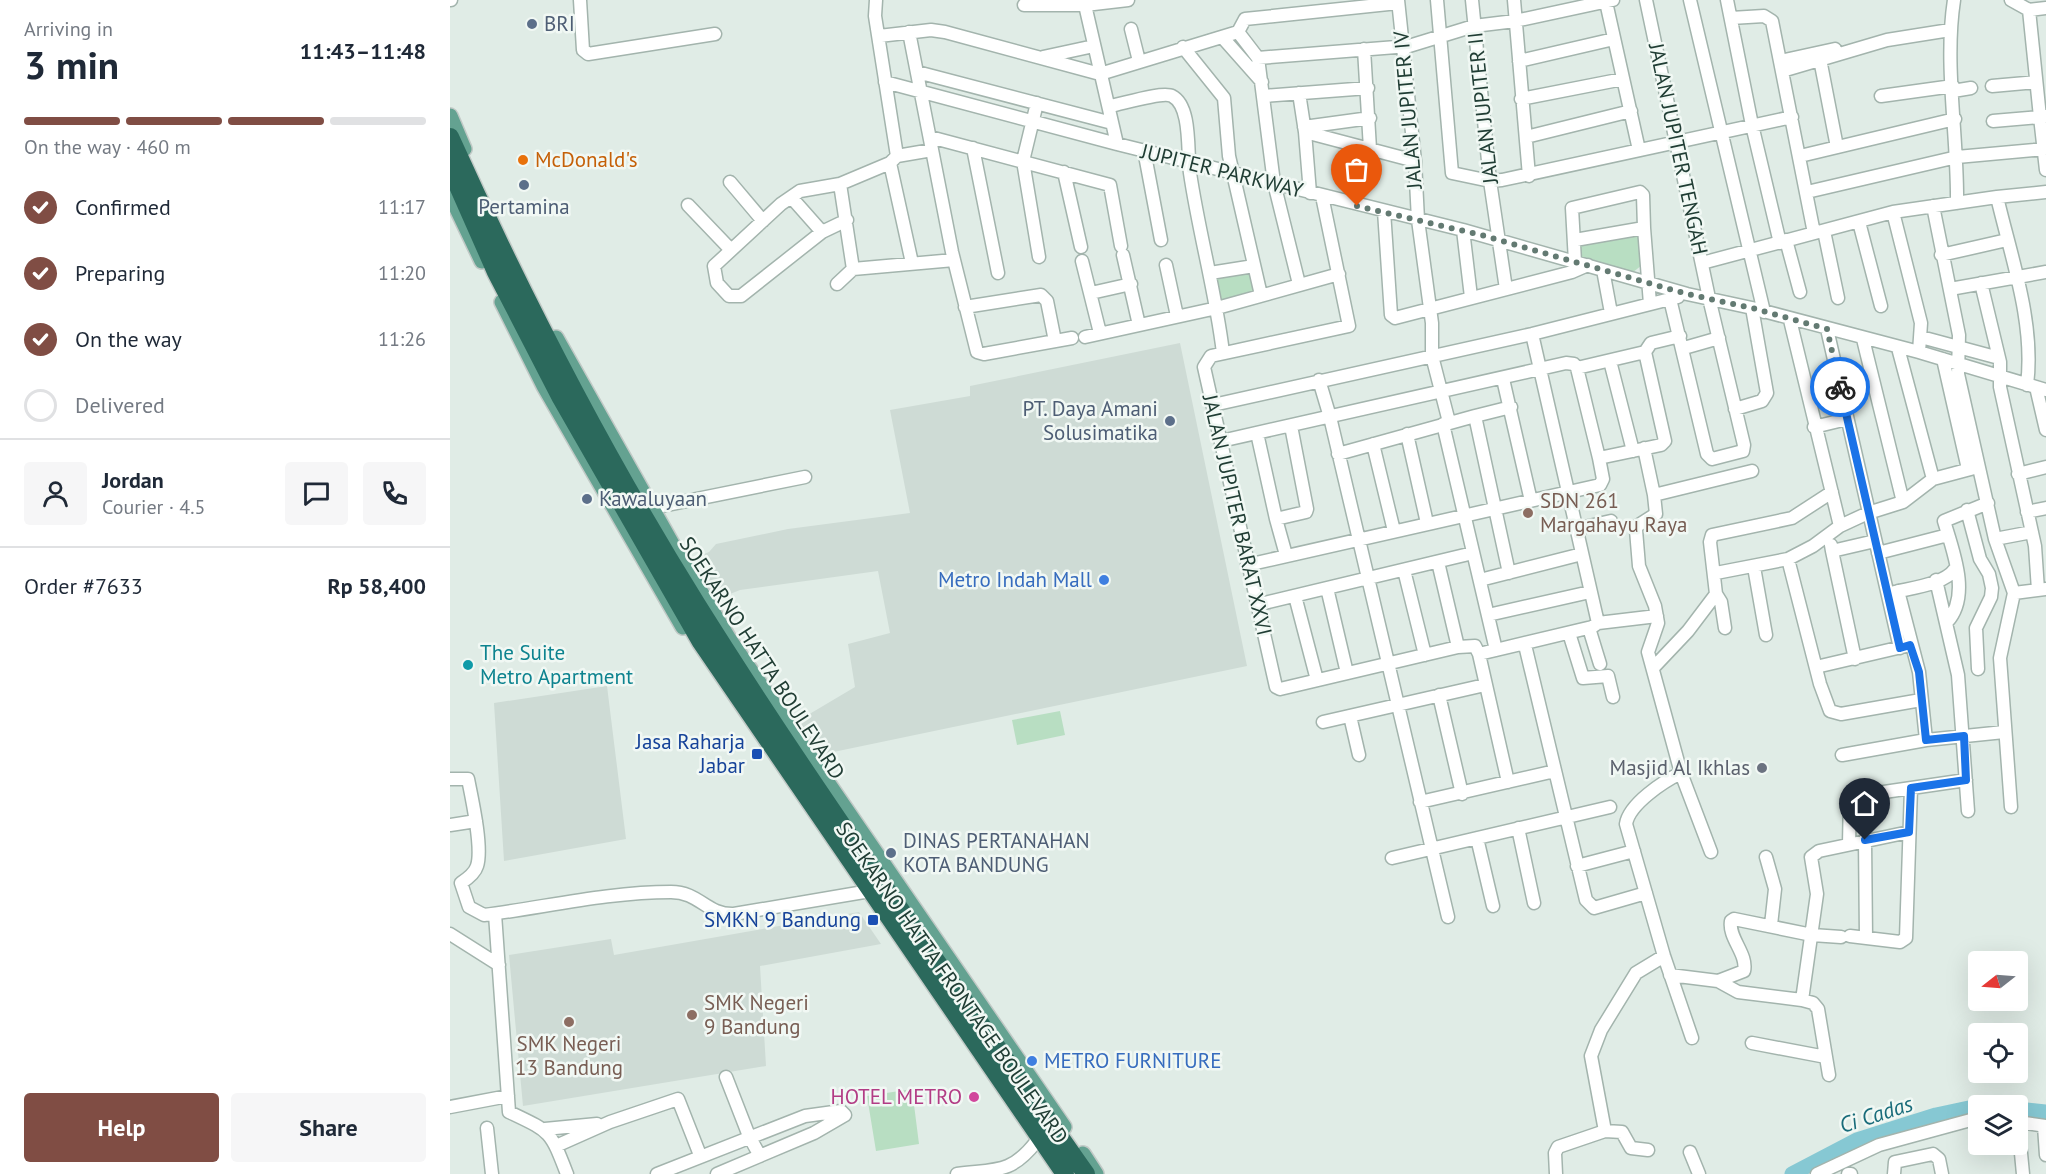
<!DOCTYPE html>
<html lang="en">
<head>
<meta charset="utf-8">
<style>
	body { margin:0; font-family:"PT Sans",sans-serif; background:#f6f6f7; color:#1f2937; height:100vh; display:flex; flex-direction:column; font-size:22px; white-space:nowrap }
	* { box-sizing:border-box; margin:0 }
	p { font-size:20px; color:#747a83 }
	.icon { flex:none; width:33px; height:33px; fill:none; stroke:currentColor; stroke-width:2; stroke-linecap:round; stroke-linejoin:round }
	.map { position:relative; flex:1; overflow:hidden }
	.details { display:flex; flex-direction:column; background:#fff; width:450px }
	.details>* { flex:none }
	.needle { width:39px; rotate:253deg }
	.fabs { position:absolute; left:1518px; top:951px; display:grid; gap:12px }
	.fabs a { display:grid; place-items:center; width:60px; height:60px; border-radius:6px; background:#fff; box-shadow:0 6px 24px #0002; font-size:30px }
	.pin { position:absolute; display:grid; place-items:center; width:51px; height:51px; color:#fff; margin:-62px -26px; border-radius:50% 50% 50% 0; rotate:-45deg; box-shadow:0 0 6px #0007 }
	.pin .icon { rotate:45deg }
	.courier { position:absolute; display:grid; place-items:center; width:60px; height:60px; margin:-30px; border:4px solid #1a73e8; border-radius:50%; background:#fff; color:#222; box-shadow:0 2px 8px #0007 }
	.summary em { font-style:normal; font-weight:600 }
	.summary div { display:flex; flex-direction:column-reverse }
	.summary { display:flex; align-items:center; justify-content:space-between; height:102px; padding:0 24px }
	h1 { font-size:39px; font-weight:600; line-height:45px }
	.bar { display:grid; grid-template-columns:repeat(4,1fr); gap:9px 6px; align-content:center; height:72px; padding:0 24px }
	.bar i { height:8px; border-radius:4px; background:#e0e1e3 }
	.bar .selected { background:#804d44 }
	.bar p { grid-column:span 4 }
	.line { display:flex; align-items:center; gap:15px; padding:0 24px; border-top:2px solid #e0e1e3 }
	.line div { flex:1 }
	.round { display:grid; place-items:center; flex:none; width:63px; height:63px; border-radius:6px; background:#f6f6f7 }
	ol { padding:0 24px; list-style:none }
	li { display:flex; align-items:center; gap:18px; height:66px }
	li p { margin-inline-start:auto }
	li .icon { padding:6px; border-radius:50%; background:#804d44; color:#fff; stroke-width:4 }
	li:last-child { color:#747a83 }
	li i { width:33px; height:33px; border:3px solid #e0e1e3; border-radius:50% }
	.primary-button { display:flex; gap:12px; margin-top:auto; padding:12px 24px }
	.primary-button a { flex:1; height:69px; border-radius:6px; background:#804d44; color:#fff; font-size:24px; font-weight:600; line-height:69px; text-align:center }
	.primary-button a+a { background:#f6f6f7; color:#1f2937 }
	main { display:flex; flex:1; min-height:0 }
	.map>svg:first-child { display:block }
</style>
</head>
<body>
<main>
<section class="details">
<div class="summary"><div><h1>3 min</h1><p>Arriving in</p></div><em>11:43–11:48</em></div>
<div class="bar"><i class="selected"></i><i class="selected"></i><i class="selected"></i><i></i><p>On the way · 460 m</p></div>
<ol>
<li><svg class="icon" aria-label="check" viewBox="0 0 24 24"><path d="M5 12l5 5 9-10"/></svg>Confirmed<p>11:17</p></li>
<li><svg class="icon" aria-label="check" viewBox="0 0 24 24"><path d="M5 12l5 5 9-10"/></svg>Preparing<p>11:20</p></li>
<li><svg class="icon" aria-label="check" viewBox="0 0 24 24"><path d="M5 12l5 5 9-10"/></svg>On the way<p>11:26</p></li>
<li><i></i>Delivered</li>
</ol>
<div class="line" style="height:108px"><a class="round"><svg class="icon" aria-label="person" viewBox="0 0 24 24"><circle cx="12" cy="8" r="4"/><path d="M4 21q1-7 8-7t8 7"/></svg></a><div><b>Jordan</b><p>Courier · 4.5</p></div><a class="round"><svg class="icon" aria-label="chat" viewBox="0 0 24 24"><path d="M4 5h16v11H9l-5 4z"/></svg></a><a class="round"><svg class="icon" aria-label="phone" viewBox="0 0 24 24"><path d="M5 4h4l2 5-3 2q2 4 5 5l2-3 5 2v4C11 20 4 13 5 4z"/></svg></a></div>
<div class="line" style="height:78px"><div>Order #7633</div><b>Rp 58,400</b></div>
<div class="primary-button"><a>Help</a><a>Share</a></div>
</section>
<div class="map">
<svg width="1596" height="1174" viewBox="0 0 1596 1174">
	<rect width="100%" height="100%" fill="#e0ece6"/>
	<!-- built -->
	<path fill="#cedbd5" d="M730,343L797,666L369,755L346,722L405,687L398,644L440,633L428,571L290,590L265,600L240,560L259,552L266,544L338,529L460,513L440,410L520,396V386Z
		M157,686L176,839L54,861L44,703Z
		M409,912L431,944L310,966L316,1066L73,1106L59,955L161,939L164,955Z"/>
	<!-- park -->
	<path fill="#b8dec2" d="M1189,233L1192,265L1182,273L1129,259L1128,244Z
		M802,269L808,293L770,304L764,276Z
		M610,711L615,735L567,745L562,720Z
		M462,1089L469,1144L426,1151L417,1096Z"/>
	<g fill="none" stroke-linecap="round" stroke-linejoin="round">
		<!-- river -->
		<path stroke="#86c8d3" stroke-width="15" d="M1568,1109L1596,1112
			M1342,1174L1407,1140L1486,1115L1528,1106"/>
		<defs>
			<path id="minor" d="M0,0H1
				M130,0L133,50L138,54L265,34
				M426,0L425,16L447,156
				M948,0L965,161L968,220L982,323V356L999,422
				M987,0L1002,173L1040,181L1052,180L1342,117
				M1022,0L1040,181L1056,289
				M1064,0L1079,176
				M1196,0L1259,298L1294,445L1293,451L1262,459L1257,454L1220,299
				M1240,0L1314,312
				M1277,0L1302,125L1330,243
				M1504,0C1494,65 1508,137 1507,203
				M1561,0L1579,10L1596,8
				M1156,2L1189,150
				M574,5H635L678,0
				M635,5L667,144
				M1281,18L1314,16L1322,21L1364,233
				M681,29L689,61
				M459,32L502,252L527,352L534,354L622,338
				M788,32L808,58L824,183L849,284
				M788,32L795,19L948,3
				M429,36L481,30L495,32L650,74L788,32
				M773,38L812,82
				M733,47L774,98L779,156L811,295
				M914,49L920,149
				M1369,54L1387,147
				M593,57L644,46
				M808,58L959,46L1024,26L1065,21L1163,0
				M1069,61L1164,39
				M1330,61L1385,49
				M1332,71L1437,40L1500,30
				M467,72L662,123
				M435,82L667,144L1013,230L1237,294L1302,308L1469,352L1596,390
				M1542,86L1586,82
				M1503,91L1521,88
				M849,93L855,132L860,193
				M814,96L918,88
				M1431,96L1503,86
				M1071,99L1173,79
				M587,103L573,161L589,257
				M660,106C672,104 713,91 722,96C742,106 737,153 740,173C749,234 766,293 773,353
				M1596,116L1590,117L1596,170
				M1543,121L1590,117L1579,10
				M854,127L920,118
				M855,132L965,161
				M480,137L660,185L671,246
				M1076,137L1181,111
				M523,148L548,273
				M694,150L711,240
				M1350,156L1505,119
				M440,163L462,263
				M614,172L631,247
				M280,182L313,221
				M390,184L403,269
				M1357,192L1507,157L1594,149
				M872,196L899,326L761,356L754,367L826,687L830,689L1008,647L1025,646L1029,654L1058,782
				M341,197L372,232
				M1547,197C1561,257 1585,323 1577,385
				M238,205L281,250
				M1483,206L1509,335L1508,374L1545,539L1564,593L1550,658L1561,807
				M934,211L941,315L945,318L1122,272L1138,265
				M1443,212L1471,323L1469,352
				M397,220L372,232L291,296H279L267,283L264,266L331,204L350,191L390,184L440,163L447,156L482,150
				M1409,222L1431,306
				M1013,230L1021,297
				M1374,231L1388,298
				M1125,240L1194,228L1200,304
				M1336,240L1350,292
				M673,255L689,325
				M1491,255L1557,240
				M632,261L650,333
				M1125,262L1122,208L1190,192L1193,195L1194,228
				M1252,263L1443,212L1547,197L1596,192
				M716,265L727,316
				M1153,270L1161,313
				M760,273L804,266
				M1531,283L1550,362V387L1585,546L1588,590
				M387,284L403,269L504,260
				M1500,289L1596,272
				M641,293L681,284
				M515,307L591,295L597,301L605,341
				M1340,320L1390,526
				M1377,329L1450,648
				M635,337L767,308L889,274
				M1471,337L1549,358
				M1413,339L1453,502
				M1234,348L1269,338
				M1448,348L1483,479
				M1493,359L1518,469
				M1160,361L1183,451
				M1127,368L1149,458
				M1053,379L1081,501
				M869,380L880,417L998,917
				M1586,387L1596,430
				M763,405L1082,334L1228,297
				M1285,409L1312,401L1317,393L1302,308
				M1025,416L1061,407
				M993,424L1046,650
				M1364,427L1397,419
				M807,433L826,519L856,512L857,509L841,426
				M957,434L977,523
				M771,441L1116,363L1124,364L1127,368L1195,352
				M923,444L944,531
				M1194,448L1204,495L1302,471
				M888,454L1025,416L1059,573
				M1568,474L1596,467
				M1204,495L1206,514L1187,526L1186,530L1189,566L1205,606L1208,623L1198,652L1231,773L1261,852
				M202,508L355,477
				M1517,510L1530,559L1539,574L1542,588L1541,597L1526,628L1528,669
				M1577,512L1596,508
				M826,519L836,555
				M1126,529L1161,521
				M1545,539L1582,532
				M1381,545L1382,551L1425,541
				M1382,551L1405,659
				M1428,553L1498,535
				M1338,559L1370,684L1380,711L1391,714L1471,700
				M988,562L1008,647
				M797,565L1150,485L1153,479L1149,458L1211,445L1215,441L1195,352L1201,343L1230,336
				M1304,567L1316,635
				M954,570L975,655
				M1266,573L1338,559L1363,546L1390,526L1418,513L1453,502L1483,479L1528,467
				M1030,580L1132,554
				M1486,580L1508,675L1518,811
				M877,588L897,673
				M1448,591L1469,672L1476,740
				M1441,593C1459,588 1494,585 1505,569
				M1564,593L1596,589
				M1266,594L1271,602L1275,628
				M845,596L867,680
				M806,605L1023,553
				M1038,615L1140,592
				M1497,622C1521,596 1503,551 1494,521L1538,503
				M1148,623L1207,616
				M1139,628L1150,664
				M1119,633L1133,678L1158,676L1163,697
				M1075,645L1136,900L1144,908L1196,893
				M1029,654L1142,627L1148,623L1082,334
				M1366,667L1456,646
				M1203,668L1238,631L1266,594L1260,542L1262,535L1342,518L1382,492
				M989,695L1012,794
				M900,716L909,755
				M873,722L1035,685
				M1392,755L1476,740L1554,732
				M1231,773C1214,781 1179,804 1176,824L1214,956L1242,1038
				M0,779H18C22,799 33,848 27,866C25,873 17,879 11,883
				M970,802L1105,771
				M0,825L26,821
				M1068,828L1084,903
				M1027,838L1043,906
				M1415,840L1416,938
				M1399,844L1400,797L1516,780
				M1316,857L1325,889L1321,925
				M942,858L1160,807
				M1127,866L1184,851
				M11,883L19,907L34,915C96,907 159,892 221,892C250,892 256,915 284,914L414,892
				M45,914L59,1112C101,1132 100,1130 117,1174
				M0,934L49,965
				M1400,936L1450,942L1456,938L1461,788
				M1220,975L1268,981L1294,971C1298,954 1278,938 1281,921L1284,919L1362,935L1391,937
				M1268,981L1288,992L1352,1000
				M1302,1043L1376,1057
				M1379,1075L1368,1009L1363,1003L1352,1000L1367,894L1361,857L1369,851L1459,832
				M276,1077L299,1136L310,1156
				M0,1107L58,1096
				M1568,1122L1573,1174
				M1568,1122L1596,1126
				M1594,1126L1596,1155
				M37,1128L42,1174
				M95,1129L147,1124
				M1155,1131L1172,1132L1181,1148L1198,1150
				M106,1146L160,1122L228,1099L250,1155
				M1240,1152L1249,1174
				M207,1174L355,1116L391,1111L395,1115L364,1133L267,1174
				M507,1174C546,1169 561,1174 586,1142
				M1106,1174L1105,1153L1108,1147L1155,1131L1141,1056L1151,1030L1186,973L1214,956
				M1367,1174L1429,1145L1528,1118
				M1398,1174H1401
				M1444,1174L1445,1162L1483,1154L1489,1159L1492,1174"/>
			<path id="major" d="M0,116L14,149
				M0,194L32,261
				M52,302L94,386L233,627
				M106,338L222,544L279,639L614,1127
				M633,1154L646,1174"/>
			<path id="highway" d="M0,137C72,297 153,454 246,603C368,798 504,985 636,1174
				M0,168L46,272L111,398L251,642L615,1174"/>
		</defs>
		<!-- minor casing -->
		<use href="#minor" stroke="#a3b4ad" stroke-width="15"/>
		<!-- major casing -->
		<use href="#major" stroke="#c1c9c6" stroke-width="18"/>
		<!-- highway casing -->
		<use href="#highway" stroke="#c1c9c6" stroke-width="21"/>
		<!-- minor -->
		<use href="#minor" stroke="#fff" stroke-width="12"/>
		<!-- major -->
		<use href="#major" stroke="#64a291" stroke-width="15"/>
		<!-- highway -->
		<use href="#highway" stroke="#2b695c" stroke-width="18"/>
	</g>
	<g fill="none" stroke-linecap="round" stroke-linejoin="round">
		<!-- done -->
		<path stroke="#637a72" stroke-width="6" stroke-dasharray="0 10.8" d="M907,206L1031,235L1237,294L1302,308L1377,329L1390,387"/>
		<!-- route -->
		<path stroke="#1a73e8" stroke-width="8" d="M1390,387L1450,648L1460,645L1469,672L1476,740L1514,736L1516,780L1461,788L1459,832L1415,840"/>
	</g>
	<!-- markers -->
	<g fill="#5c6f8a" stroke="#f1f8f4" stroke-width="2">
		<circle cx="82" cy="24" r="6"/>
		<circle cx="74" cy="185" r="6"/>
		<circle cx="720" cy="421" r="6"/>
		<circle cx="137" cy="499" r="6"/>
		<circle cx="441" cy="853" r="6"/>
	</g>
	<circle fill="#e8710a" stroke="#f1f8f4" stroke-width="2" cx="73" cy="160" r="6"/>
	<g fill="#8d6e63" stroke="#f1f8f4" stroke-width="2">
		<circle cx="1078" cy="513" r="6"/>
		<circle cx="242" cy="1015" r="6"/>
		<circle cx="119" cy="1022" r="6"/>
	</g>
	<g fill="#3f7fe0" stroke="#f1f8f4" stroke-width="2">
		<circle cx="654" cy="580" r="6"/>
		<circle cx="582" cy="1061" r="6"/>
	</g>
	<circle fill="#0f9aa8" stroke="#f1f8f4" stroke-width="2" cx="18" cy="665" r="6"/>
	<g fill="#1a4fb4" stroke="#f1f8f4" stroke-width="2">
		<rect x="301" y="748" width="12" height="12" rx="3"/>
		<rect x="417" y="914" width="12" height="12" rx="3"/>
	</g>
	<circle fill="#6b7280" stroke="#f1f8f4" stroke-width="2" cx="1312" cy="768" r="6"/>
	<circle fill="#d1479c" stroke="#f1f8f4" stroke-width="2" cx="524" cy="1097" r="6"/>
	<g text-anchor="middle" stroke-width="5" stroke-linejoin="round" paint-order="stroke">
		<!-- service labels -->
		<g font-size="21" fill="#4e5e75" stroke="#f1f8f4" text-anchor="start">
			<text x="94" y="31">BRI</text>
			<text x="74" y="214" text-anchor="middle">Pertamina</text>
			<text x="708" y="416" text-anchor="end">PT. Daya Amani<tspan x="708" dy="24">Solusimatika</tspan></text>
			<text x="149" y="506">Kawaluyaan</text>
			<text x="453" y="848">DINAS PERTANAHAN<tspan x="453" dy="24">KOTA BANDUNG</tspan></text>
		</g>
		<!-- street labels -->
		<g font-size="21" fill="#203d34" stroke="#f1f8f4">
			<text transform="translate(1033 108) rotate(-96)" y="7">JALAN JUPITER II</text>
			<text transform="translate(958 110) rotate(-95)" y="7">JALAN JUPITER IV</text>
			<text transform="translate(1228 149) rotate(78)" y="7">JALAN JUPITER TENGAH</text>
			<text transform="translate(772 171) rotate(14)" y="7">JUPITER PARKWAY</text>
			<text transform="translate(787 515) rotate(77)" y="7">JALAN JUPITER BARAT XXVI</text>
			<text transform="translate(312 658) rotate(57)" y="7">SOEKARNO HATTA BOULEVARD</text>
			<text transform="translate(502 983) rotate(55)" y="7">SOEKARNO HATTA FRONTAGE BOULEVARD</text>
		</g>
		<!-- food labels -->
		<g font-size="21" fill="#c56008" stroke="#f1f8f4" text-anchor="start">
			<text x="85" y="167">McDonald's</text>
		</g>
		<!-- education labels -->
		<g font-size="21" fill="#785e54" stroke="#f1f8f4" text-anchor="start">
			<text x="1090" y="508">SDN 261<tspan x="1090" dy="24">Margahayu Raya</tspan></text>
			<text x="254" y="1010">SMK Negeri<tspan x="254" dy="24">9 Bandung</tspan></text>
			<text x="119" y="1051" text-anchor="middle">SMK Negeri<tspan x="119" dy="24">13 Bandung</tspan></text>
		</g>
		<!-- shop labels -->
		<g font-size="21" fill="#366cbe" stroke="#f1f8f4" text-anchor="end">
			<text x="642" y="587">Metro Indah Mall</text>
			<text x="594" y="1068" text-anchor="start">METRO FURNITURE</text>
		</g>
		<!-- culture labels -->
		<g font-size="21" fill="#0d838f" stroke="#f1f8f4" text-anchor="start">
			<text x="30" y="660">The Suite<tspan x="30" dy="24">Metro Apartment</tspan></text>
		</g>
		<!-- transit labels -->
		<g font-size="21" fill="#164399" stroke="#f1f8f4" text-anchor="end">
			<text x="295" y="749">Jasa Raharja<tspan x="295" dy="24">Jabar</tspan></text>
			<text x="411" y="927">SMKN 9 Bandung</text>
		</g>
		<!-- worship labels -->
		<g font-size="21" fill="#5b616d" stroke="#f1f8f4" text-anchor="end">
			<text x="1300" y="775">Masjid Al Ikhlas</text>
		</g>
		<!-- hotel labels -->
		<g font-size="21" fill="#b23c85" stroke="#f1f8f4" text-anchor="end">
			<text x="512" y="1104">HOTEL METRO</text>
		</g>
		<!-- water labels -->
		<g font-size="22" font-style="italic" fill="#196c7a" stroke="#f1f8f4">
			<text transform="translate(1426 1114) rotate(-18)" y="8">Ci Cadas</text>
		</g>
	</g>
</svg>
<div class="fabs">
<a><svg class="needle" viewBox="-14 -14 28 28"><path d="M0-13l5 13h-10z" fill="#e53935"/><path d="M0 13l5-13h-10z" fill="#747a83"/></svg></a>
<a><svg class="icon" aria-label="locate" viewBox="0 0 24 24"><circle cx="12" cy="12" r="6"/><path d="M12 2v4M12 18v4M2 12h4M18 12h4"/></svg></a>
<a><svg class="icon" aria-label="layers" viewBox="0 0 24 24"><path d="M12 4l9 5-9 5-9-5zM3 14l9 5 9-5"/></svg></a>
</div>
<div class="pin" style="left:907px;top:206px;background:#ea580c"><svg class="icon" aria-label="bag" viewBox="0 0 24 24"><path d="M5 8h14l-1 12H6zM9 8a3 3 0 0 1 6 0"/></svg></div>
<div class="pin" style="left:1415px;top:840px;background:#1f2937"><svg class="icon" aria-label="home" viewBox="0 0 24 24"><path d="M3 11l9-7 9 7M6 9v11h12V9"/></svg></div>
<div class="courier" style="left:1390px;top:387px"><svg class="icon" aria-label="bike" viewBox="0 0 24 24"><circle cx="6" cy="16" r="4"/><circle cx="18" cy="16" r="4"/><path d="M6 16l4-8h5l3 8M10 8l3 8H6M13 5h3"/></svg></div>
</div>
</main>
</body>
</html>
